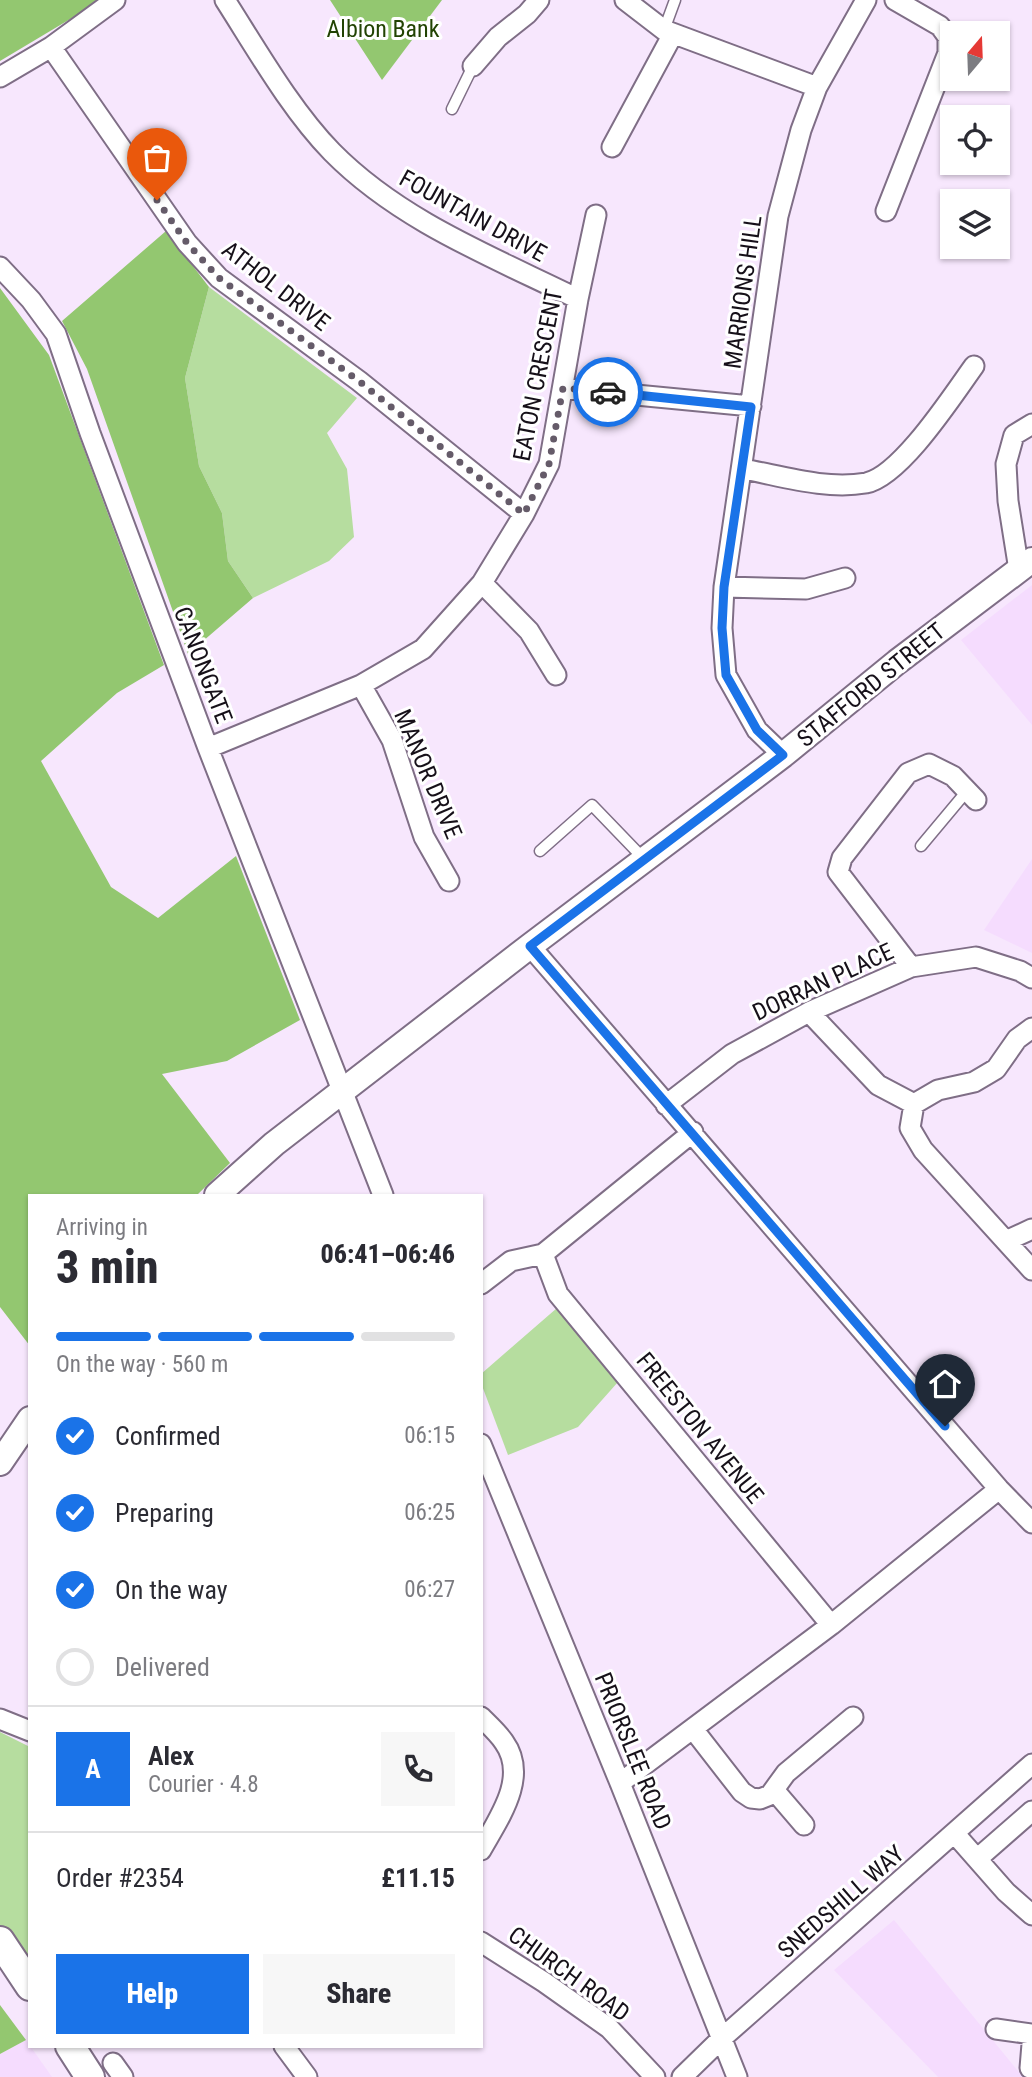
<!DOCTYPE html>
<html lang="en">
<head>
<meta charset="utf-8">
<style>
	body { margin:0; font-family:"Roboto Condensed",sans-serif; background:#f7f7f7; color:#2b2b33; height:100vh; display:flex; flex-direction:column; font-size:26px; white-space:nowrap }
	* { box-sizing:border-box; margin:0 }
	p { font-size:23px; color:#7c7c81 }
	.icon { flex:none; width:38px; height:38px; fill:none; stroke:currentColor; stroke-width:2; stroke-linecap:round; stroke-linejoin:round }
	.map { position:relative; flex:1; overflow:hidden }
	.side { position:absolute; left:28px; top:1194px; width:455px; height:854px; display:flex; flex-direction:column; background:#fff; border-radius:0px; box-shadow:0 2px 5px #0004 }
	.side>* { flex:none }
	.needle { width:46px; rotate:19deg }
	.buttons { position:absolute; left:940px; top:21px; display:grid; gap:14px }
	.buttons a { display:grid; place-items:center; width:70px; height:70px; border-radius:0px; background:#fff; box-shadow:0 2px 5px #0004; font-size:35px }
	.pin { position:absolute; display:grid; place-items:center; width:60px; height:60px; color:#fff; margin:-72px -30px; border-radius:50% 50% 50% 0; rotate:-45deg; box-shadow:0 0 7px #0007 }
	.pin .icon { rotate:45deg }
	.courier { position:absolute; display:grid; place-items:center; width:70px; height:70px; margin:-35px; border:5px solid #1a73e8; border-radius:50%; background:#fff; color:#222; box-shadow:0 2px 9px #0007 }
	.overview em { font-style:normal; font-weight:800 }
	.overview div { display:flex; flex-direction:column-reverse }
	.overview { display:flex; align-items:center; justify-content:space-between; height:119px; padding:0 28px }
	h1 { font-size:46px; font-weight:800; line-height:52px }
	.bar { display:grid; grid-template-columns:repeat(4,1fr); gap:10px 7px; align-content:center; height:84px; padding:0 28px }
	.bar i { height:9px; border-radius:5px; background:#e1e1e2 }
	.bar .selected { background:#1a73e8 }
	.bar p { grid-column:span 4 }
	.line { display:flex; align-items:center; gap:18px; padding:0 28px; border-top:2px solid #e1e1e2 }
	.line div { flex:1 }
	.round { display:grid; place-items:center; flex:none; width:74px; height:74px; border-radius:0px; background:#f7f7f7 }
	ol { padding:0 28px; list-style:none }
	li { display:flex; align-items:center; gap:21px; height:77px }
	li p { margin-inline-start:auto }
	li .icon { padding:7px; border-radius:50%; background:#1a73e8; color:#fff; stroke-width:4 }
	li:last-child { color:#7c7c81 }
	li i { width:38px; height:38px; border:4px solid #e1e1e2; border-radius:50% }
	.button { display:flex; gap:14px; margin-top:auto; padding:14px 28px }
	.button a { flex:1; height:80px; border-radius:0px; background:#1a73e8; color:#fff; font-size:28px; font-weight:800; line-height:80px; text-align:center }
	.button a+a { background:#f7f7f7; color:#2b2b33 }
	.map>svg:first-child { display:block }
</style>
</head>
<body>
<div class="map">
<svg width="1032" height="2077" viewBox="0 0 1032 2077">
	<rect width="100%" height="100%" fill="#f7e7fd"/>
	<!-- built -->
	<path fill="#f5dcfe" d="M1032,585V725L961,640Z
		M1032,859V953L984,930Z
		M894,1920L1023,2077H938L834,1970Z
		M26,2040L52,2077H0V2054Z"/>
	<!-- green -->
	<path fill="#b6dd9f" d="M209,287L357,398L327,433L347,469L354,537L329,561L253,598L228,561L222,513L199,466L185,378Z
		M557,1308L618,1382L578,1427L508,1455L481,1383V1374Z
		M0,1732L30,1747V1971L0,1929Z"/>
	<!-- forest -->
	<path fill="#93c770" d="M0,0H96L82,12L0,61Z
		M330,0H442L382,80Z
		M166,231L209,287L185,378L199,466L222,513L228,561L253,598L188,654L87,369L62,321Z
		M0,288L49,355L164,665L117,693L41,761L111,887L158,918L236,856L300,1020L227,1061L162,1074L230,1163L197,1195H30V1346L0,1307Z
		M0,2005L26,2040L0,2054Z"/>
	<g fill="none" stroke-linecap="round" stroke-linejoin="round">
		<defs>
			<path id="service" d="M664,30L675,0
				M452,109L473,66
				M921,846L967,791
				M540,851L592,805L645,860"/>
			<path id="minor" d="M225,0C257,50 291,110 332,152C400,221 493,257 578,299
				M625,0L664,30L817,87
				M51,47L187,243L219,278L359,381L524,514
				M473,66L498,37L527,14L539,0
				M0,77L51,47L115,0
				M612,147L673,34
				M886,211L948,53V37L940,26L895,0
				M0,267L31,300L56,334L90,433L208,748L383,1195
				M563,388L751,406
				M743,469C782,476 825,490 866,483C901,476 953,395 974,366
				M1019,570L1008,501L1006,464L1014,435L1032,424
				M482,583L529,631L556,675
				M724,587L806,589L845,578
				M361,685L392,740L424,837L449,881
				M208,748L361,685L423,649L482,583L524,514L549,464L578,299L596,215
				M783,755L757,730L726,675L722,628L724,587L778,216L801,130L817,87L866,0
				M530,946L999,1489L1032,1523
				M911,967L838,872L842,858L908,773L929,764L953,776L976,800
				M809,1012L878,1085L914,1104L938,1090L974,1082L996,1069L1017,1039L1032,1028
				M914,1104L910,1128L923,1150L1032,1270
				M666,1105L732,1054L809,1012L911,967L976,957L1020,971L1032,978
				M1006,1241L1032,1229
				M543,1254L558,1294L831,1625
				M481,1284L511,1261L543,1254L693,1132
				M481,1444L620,1783L737,2077
				M481,1717C489,1725 498,1733 504,1742C529,1777 499,1818 481,1850
				M0,1719L30,1731
				M693,1729L742,1792L751,1798L760,1799L770,1795L786,1773L853,1717
				M620,1783L831,1625L999,1489
				M774,1790L804,1825
				M955,1834L1006,1892L1032,1915
				M977,1859L1032,1811
				M481,1942L544,1982L609,2028L655,2077
				M996,2029L1032,2034
				M284,2046L307,2077
				M113,2063L123,2077
				M1030,2068L1032,2044
				M682,2077L721,2039L1032,1764"/>
			<path id="tertiary" d="M217,1195L274,1144L530,946L783,755L897,662L1032,560
				M0,1463L30,1419"/>
			<path id="secondary" d="M0,1941L30,1986
				M70,2046L90,2077"/>
		</defs>
		<!-- service casing -->
		<use href="#service" stroke="#7f6e86" stroke-width="13"/>
		<!-- minor casing -->
		<use href="#minor" stroke="#7f6e86" stroke-width="23"/>
		<!-- tertiary casing -->
		<use href="#tertiary" stroke="#7f6e86" stroke-width="28"/>
		<!-- secondary casing -->
		<use href="#secondary" stroke="#7f6e86" stroke-width="32"/>
		<!-- service -->
		<use href="#service" stroke="#fff" stroke-width="10"/>
		<!-- minor -->
		<use href="#minor" stroke="#fff" stroke-width="19"/>
		<!-- tertiary -->
		<use href="#tertiary" stroke="#fff" stroke-width="24"/>
		<!-- secondary -->
		<use href="#secondary" stroke="#fff" stroke-width="28"/>
	</g>
	<g fill="none" stroke-linecap="round" stroke-linejoin="round">
		<!-- done -->
		<path stroke="#655b69" stroke-width="7" stroke-dasharray="0 12.6" d="M157,200L187,243L219,278L359,381L524,514L549,464L563,388L608,392"/>
		<!-- route -->
		<path stroke="#1a73e8" stroke-width="9" d="M608,392L751,407L724,587L722,628L726,675L757,730L783,755L530,946L945,1426"/>
	</g>
	<g text-anchor="middle" stroke-width="6" stroke-linejoin="round" paint-order="stroke">
		<!-- park labels -->
		<g font-size="24" fill="#224303" stroke="#fff">
			<text x="383" y="37">Albion Bank</text>
		</g>
		<!-- street labels -->
		<g font-size="24" fill="#161019" stroke="#fff">
			<text transform="translate(473 216) rotate(29)" y="8">FOUNTAIN DRIVE</text>
			<text transform="translate(276 286) rotate(38)" y="8">ATHOL DRIVE</text>
			<text transform="translate(743 292) rotate(-82)" y="8">MARRIONS HILL</text>
			<text transform="translate(538 375) rotate(-79)" y="8">EATON CRESCENT</text>
			<text transform="translate(203 665) rotate(69)" y="8">CANONGATE</text>
			<text transform="translate(871 685) rotate(-39)" y="8">STAFFORD STREET</text>
			<text transform="translate(428 774) rotate(67)" y="8">MANOR DRIVE</text>
			<text transform="translate(823 982) rotate(-25)" y="8">DORRAN PLACE</text>
			<text transform="translate(700 1428) rotate(51)" y="8">FREESTON AVENUE</text>
			<text transform="translate(633 1751) rotate(68)" y="8">PRIORSLEE ROAD</text>
			<text transform="translate(841 1902) rotate(-41)" y="8">SNEDSHILL WAY</text>
			<text transform="translate(569 1974) rotate(36)" y="8">CHURCH ROAD</text>
		</g>
	</g>
</svg>
<div class="buttons">
<a><svg class="needle" viewBox="-14 -14 28 28"><path d="M0-13l5 13h-10z" fill="#e53935"/><path d="M0 13l5-13h-10z" fill="#7c7c81"/></svg></a>
<a><svg class="icon" aria-label="locate" viewBox="0 0 24 24"><circle cx="12" cy="12" r="6"/><path d="M12 2v4M12 18v4M2 12h4M18 12h4"/></svg></a>
<a><svg class="icon" aria-label="layers" viewBox="0 0 24 24"><path d="M12 4l9 5-9 5-9-5zM3 14l9 5 9-5"/></svg></a>
</div>
<div class="pin" style="left:157px;top:200px;background:#ea580c"><svg class="icon" aria-label="bag" viewBox="0 0 24 24"><path d="M5 8h14l-1 12H6zM9 8a3 3 0 0 1 6 0"/></svg></div>
<div class="pin" style="left:945px;top:1426px;background:#1f2937"><svg class="icon" aria-label="home" viewBox="0 0 24 24"><path d="M3 11l9-7 9 7M6 9v11h12V9"/></svg></div>
<div class="courier" style="left:608px;top:392px"><svg class="icon" aria-label="car" viewBox="0 0 24 24"><path d="M5 17H2v-5l4-1 3-4h7l3 4 3 1v5h-3M9 17h6M6 11h13"/><circle cx="7" cy="17" r="2"/><circle cx="17" cy="17" r="2"/></svg></div>
<section class="side">
<div class="overview"><div><h1>3 min</h1><p>Arriving in</p></div><em>06:41–06:46</em></div>
<div class="bar"><i class="selected"></i><i class="selected"></i><i class="selected"></i><i></i><p>On the way · 560 m</p></div>
<ol>
<li><svg class="icon" aria-label="check" viewBox="0 0 24 24"><path d="M5 12l5 5 9-10"/></svg>Confirmed<p>06:15</p></li>
<li><svg class="icon" aria-label="check" viewBox="0 0 24 24"><path d="M5 12l5 5 9-10"/></svg>Preparing<p>06:25</p></li>
<li><svg class="icon" aria-label="check" viewBox="0 0 24 24"><path d="M5 12l5 5 9-10"/></svg>On the way<p>06:27</p></li>
<li><i></i>Delivered</li>
</ol>
<div class="line" style="height:126px"><b class="round" style="background:#1a73e8;color:#fff">A</b><div><b>Alex</b><p>Courier · 4.8</p></div><a class="round"><svg class="icon" aria-label="phone" viewBox="0 0 24 24"><path d="M5 4h4l2 5-3 2q2 4 5 5l2-3 5 2v4C11 20 4 13 5 4z"/></svg></a></div>
<div class="line" style="height:91px"><div>Order #2354</div><b>£11.15</b></div>
<div class="button"><a>Help</a><a>Share</a></div>
</section>
</div>
</body>
</html>
